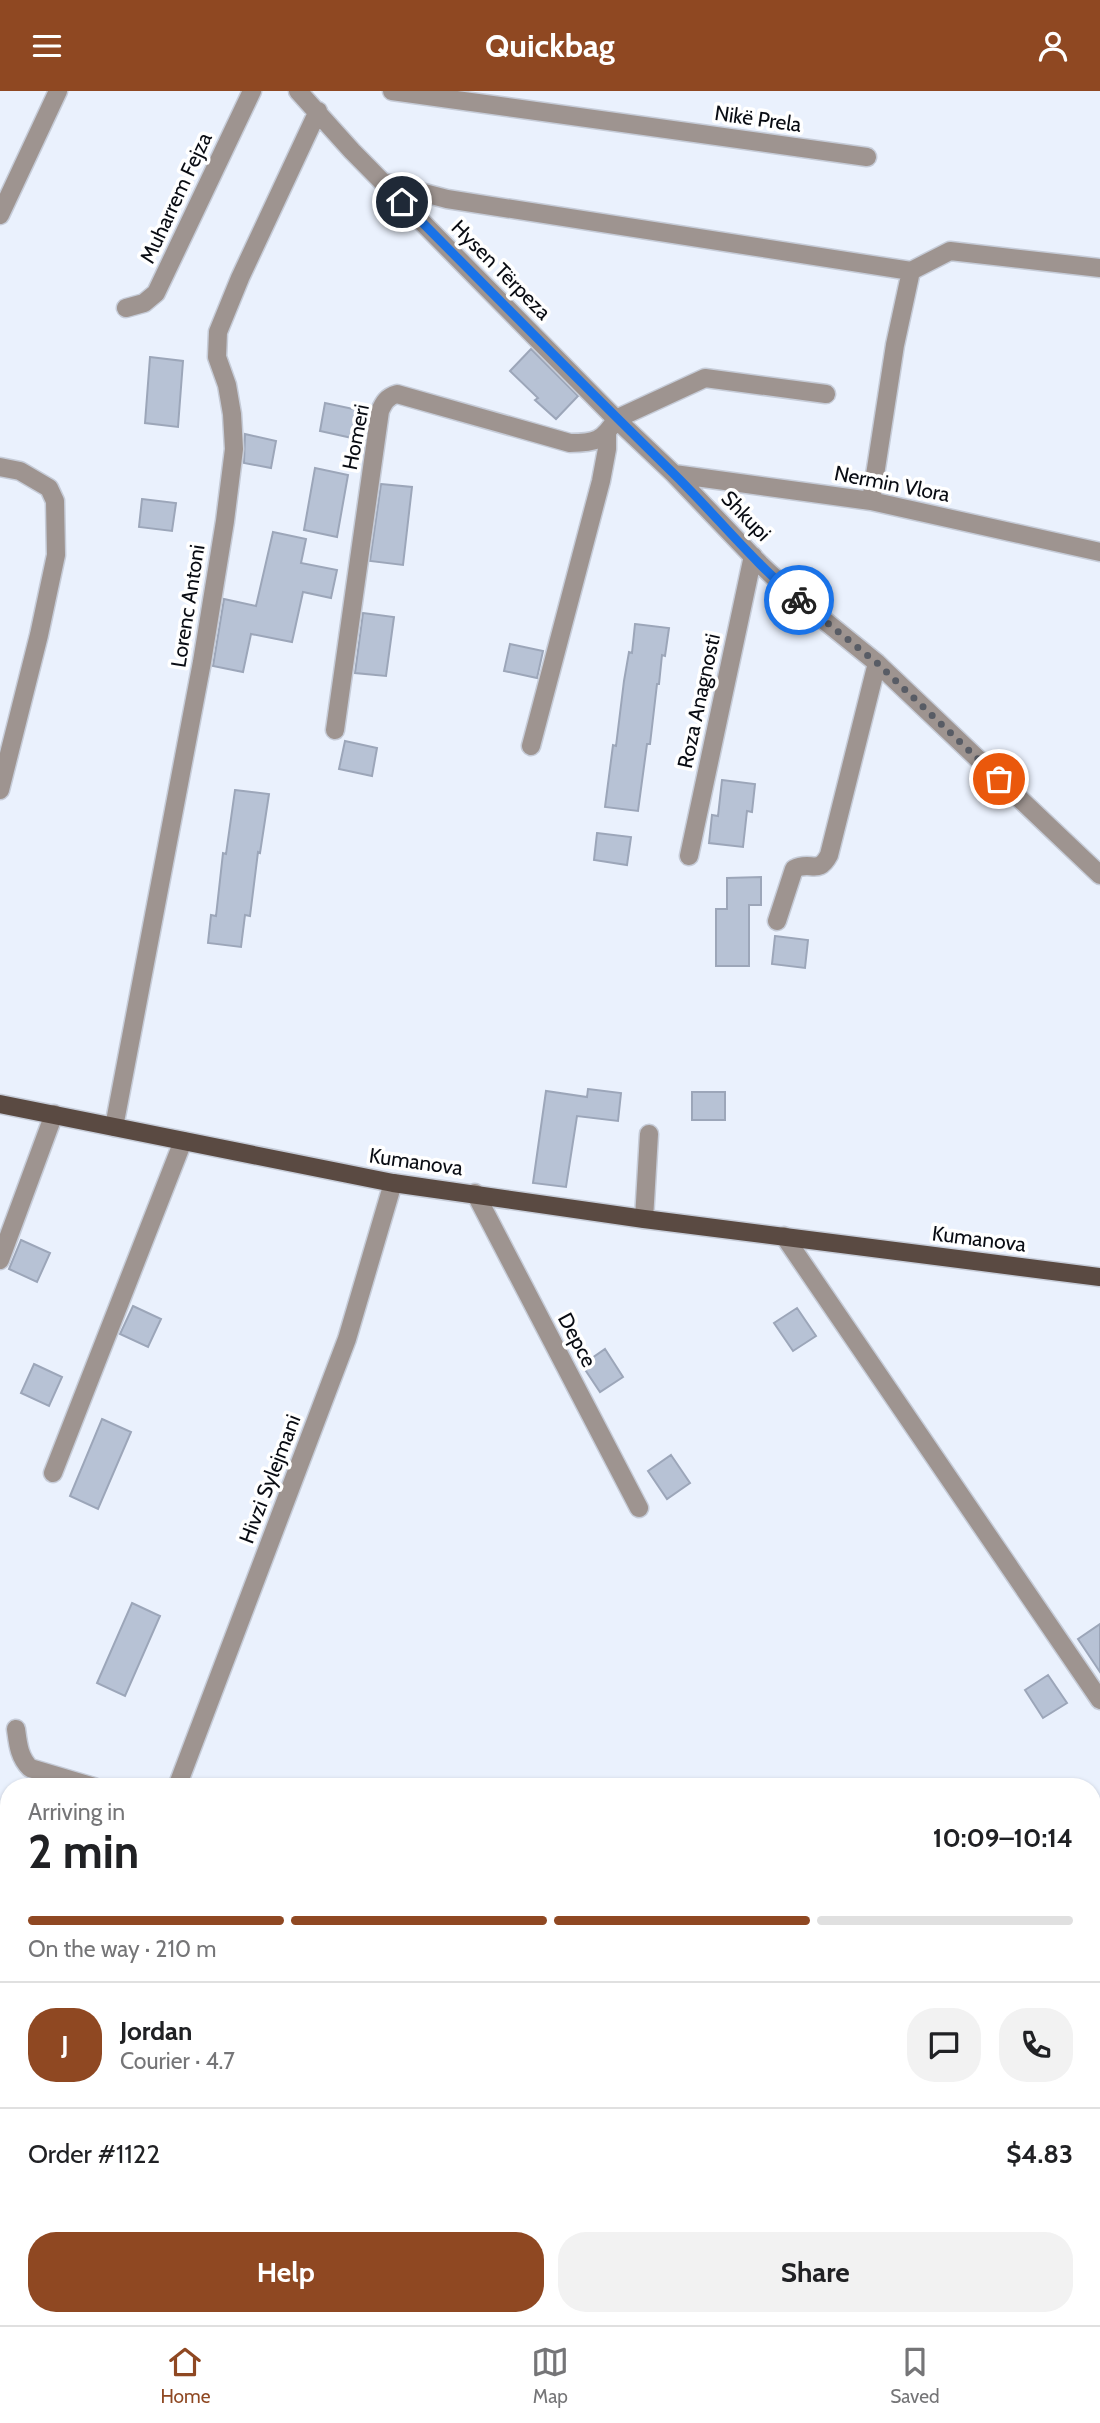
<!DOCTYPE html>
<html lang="en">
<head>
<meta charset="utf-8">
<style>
	body { margin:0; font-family:Cabin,sans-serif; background:#f2f2f2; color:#202124; height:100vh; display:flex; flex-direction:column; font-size:26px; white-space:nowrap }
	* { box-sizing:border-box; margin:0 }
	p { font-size:23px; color:#757577 }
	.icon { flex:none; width:38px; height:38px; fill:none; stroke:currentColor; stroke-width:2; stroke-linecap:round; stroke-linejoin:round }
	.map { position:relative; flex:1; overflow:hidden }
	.sheet { position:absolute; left:0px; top:1687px; width:1101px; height:548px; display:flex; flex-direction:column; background:#fff; border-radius:28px 28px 0 0; box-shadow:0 2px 5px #0004 }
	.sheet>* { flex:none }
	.pin { position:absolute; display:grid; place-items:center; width:60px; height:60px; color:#fff; margin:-30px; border:4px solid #fff; border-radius:50%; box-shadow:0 2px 7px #0007 }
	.courier { position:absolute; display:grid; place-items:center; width:70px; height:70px; margin:-35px; border:5px solid #1a73e8; border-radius:50%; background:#fff; color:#222; box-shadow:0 2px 9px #0007 }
	.summary em { font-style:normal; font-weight:700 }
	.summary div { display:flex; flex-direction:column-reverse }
	.summary { display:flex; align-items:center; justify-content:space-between; height:119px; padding:0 28px }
	h1 { font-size:46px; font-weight:700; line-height:52px }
	.bar { display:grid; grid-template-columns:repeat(4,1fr); gap:10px 7px; align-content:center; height:84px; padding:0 28px }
	.bar i { height:9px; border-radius:5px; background:#e0e0e0 }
	.bar .on { background:#8f4822 }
	.bar p { grid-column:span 4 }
	.line { display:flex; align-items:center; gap:18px; padding:0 28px; border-top:2px solid #e0e0e0 }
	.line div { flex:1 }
	.round { display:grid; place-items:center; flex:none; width:74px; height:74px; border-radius:28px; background:#f2f2f2 }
	.button { display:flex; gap:14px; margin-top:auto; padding:14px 28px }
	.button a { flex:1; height:80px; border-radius:28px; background:#8f4822; color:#fff; font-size:28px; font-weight:700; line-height:80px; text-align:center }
	.button a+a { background:#f2f2f2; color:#202124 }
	header { display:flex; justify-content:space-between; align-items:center; height:91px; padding:0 28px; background:#8f4822; color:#fff; font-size:32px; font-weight:700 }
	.dock { display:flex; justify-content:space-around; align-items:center; height:98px; border-top:2px solid #e0e0e0; background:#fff; font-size:19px; color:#757577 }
	.dock a { display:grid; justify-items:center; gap:4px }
	.dock .on { color:#8f4822 }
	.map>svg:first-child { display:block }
</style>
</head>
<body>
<header><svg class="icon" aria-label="menu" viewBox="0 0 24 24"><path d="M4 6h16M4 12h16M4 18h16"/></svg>Quickbag<svg class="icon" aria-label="person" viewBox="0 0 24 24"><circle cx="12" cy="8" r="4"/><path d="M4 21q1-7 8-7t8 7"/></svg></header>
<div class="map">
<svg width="1100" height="2234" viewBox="0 0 1100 2234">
	<rect width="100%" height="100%" fill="#eaf1fd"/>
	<!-- building -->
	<path fill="#b7c2d5" stroke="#9ca6b9" stroke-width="2" d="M531,258L578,305L556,328L535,309L538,307L510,280Z
		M150,266L183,270L178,336L145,332Z
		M325,312L358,319L352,347L320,340Z
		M245,343L276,350L271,377L244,372Z
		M315,377L348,384L337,446L304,439Z
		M381,393L412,396L403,474L370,470Z
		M142,408L176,412L172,440L139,436Z
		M273,441L306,448L301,472L337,479L331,507L303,501L292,551L251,543L243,581L213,575L224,508L256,515Z
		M363,522L394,526L386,585L355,582Z
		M635,533L669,537L665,565L662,564L659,593H657L650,653H647L638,720L605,716L613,654L616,655L624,590L629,561L632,562Z
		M510,553L543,560L537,587L504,580Z
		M345,650L377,657L372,685L339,678Z
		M722,689L755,693L752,721L747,720L743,756L709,752L712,724L718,725Z
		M235,699L269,703L260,762L258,761L250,825L245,824L241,856L208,852L211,824L216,825L223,762L226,763Z
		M597,742L631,746L627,774L594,769Z
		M761,786V814H749V875H716V818H727V787Z
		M775,845L808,849L805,877L772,873Z
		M588,998L621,1002L618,1030L577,1025L566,1096L533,1092L546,1000L587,1006Z
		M692,1001H725V1029H692Z
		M21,1149L50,1162L37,1191L9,1178Z
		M133,1215L161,1228L148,1256L120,1243Z
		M797,1217L816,1245L793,1260L774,1232Z
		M605,1258L623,1286L600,1301L582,1274Z
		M34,1273L62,1286L49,1315L21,1302Z
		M102,1328L131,1341L98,1418L70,1405Z
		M671,1364L690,1392L667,1408L648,1380Z
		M132,1512L160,1525L125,1605L97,1592Z
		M1100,1533V1581L1078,1548Z
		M1048,1584L1067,1612L1043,1627L1025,1599Z"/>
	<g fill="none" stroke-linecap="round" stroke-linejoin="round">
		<defs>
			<path id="minor" d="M298,0L352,60L616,328L674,383L760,473L794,505L877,572L1100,784
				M392,0L867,66
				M386,92L447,108L911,180L950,160L1100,177
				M0,124L58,0
				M126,217L144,212L156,202L252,0
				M616,328L705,287L826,303
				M0,376L20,380L49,397L55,410L56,464L39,544L0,699
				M674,383L871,410L1100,461
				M871,410L895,254L911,180
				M335,639L380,320C384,311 387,306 397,303L570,352C595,352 603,350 616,328
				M531,655L601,390L607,358V344
				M689,765L753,465
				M777,830L794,778C811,769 818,785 829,764L877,572
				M114,1036L202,571L225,430L234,358L232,323L227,294L217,266L218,241L240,187L318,20
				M475,1102L639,1417
				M644,1128L649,1043
				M784,1145L1100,1609
				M0,1169L54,1023
				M53,1382L183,1050
				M16,1638C18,1653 19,1666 30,1677L94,1696
				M177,1696L347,1248L393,1092
				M0,1988L9,1991
				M0,2186L9,2164"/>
			<path id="major" d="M0,1013L393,1092L644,1128L1100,1186"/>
		</defs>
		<!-- minor casing -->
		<use href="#minor" stroke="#c6ccd8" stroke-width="21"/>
		<!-- major casing -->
		<use href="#major" stroke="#c6ccd8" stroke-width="21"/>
		<!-- minor -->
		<use href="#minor" stroke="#9e9490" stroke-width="18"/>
		<!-- major -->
		<use href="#major" stroke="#5a4a42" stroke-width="18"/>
	</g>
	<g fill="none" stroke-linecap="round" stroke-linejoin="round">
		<!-- done -->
		<path stroke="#585c65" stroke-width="7" stroke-dasharray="0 12.6" d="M799,509L877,572L999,688"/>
		<!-- route -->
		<path stroke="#1a73e8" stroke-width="9" d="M402,111C492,202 581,292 672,381C715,423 753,471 799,509"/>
	</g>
	<g text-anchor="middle" stroke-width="7" stroke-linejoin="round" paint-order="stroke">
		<!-- street labels -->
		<g font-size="21" fill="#090c13" stroke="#fff">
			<text transform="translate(758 28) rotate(8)" y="7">Nikë Prela</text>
			<text transform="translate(176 107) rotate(-65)" y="7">Muharrem Fejza</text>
			<text transform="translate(501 179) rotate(45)" y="7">Hysen Tërpeza</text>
			<text transform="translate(356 346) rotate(-79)" y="7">Homeri</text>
			<text transform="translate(892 393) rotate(11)" y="7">Nermin Vlora</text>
			<text transform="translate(746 425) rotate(46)" y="7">Shkupi</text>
			<text transform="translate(188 515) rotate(-81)" y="7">Lorenc Antoni</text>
			<text transform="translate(699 610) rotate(-78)" y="7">Roza Anagnosti</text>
			<text transform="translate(416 1071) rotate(8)" y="7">Kumanova</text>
			<text transform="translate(979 1148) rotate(7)" y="7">Kumanova</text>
			<text transform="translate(577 1249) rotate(62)" y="7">Depce</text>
			<text transform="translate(270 1388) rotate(-69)" y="7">Hivzi Sylejmani</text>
		</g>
	</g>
</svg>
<div class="pin" style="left:999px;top:688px;background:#ea580c"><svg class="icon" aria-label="bag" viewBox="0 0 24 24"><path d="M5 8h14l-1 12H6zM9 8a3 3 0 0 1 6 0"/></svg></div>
<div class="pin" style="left:402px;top:111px;background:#1f2937"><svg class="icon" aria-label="home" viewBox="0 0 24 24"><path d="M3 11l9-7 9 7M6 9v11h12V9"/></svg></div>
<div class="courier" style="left:799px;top:509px"><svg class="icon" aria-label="bike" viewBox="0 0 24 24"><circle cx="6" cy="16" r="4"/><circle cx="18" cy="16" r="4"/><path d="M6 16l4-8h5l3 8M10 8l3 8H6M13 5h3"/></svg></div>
<section class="sheet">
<div class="summary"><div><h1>2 min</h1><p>Arriving in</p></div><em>10:09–10:14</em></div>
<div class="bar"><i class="on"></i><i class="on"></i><i class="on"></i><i></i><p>On the way · 210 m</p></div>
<div class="line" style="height:126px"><b class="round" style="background:#8f4822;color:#fff">J</b><div><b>Jordan</b><p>Courier · 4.7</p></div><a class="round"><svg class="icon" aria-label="chat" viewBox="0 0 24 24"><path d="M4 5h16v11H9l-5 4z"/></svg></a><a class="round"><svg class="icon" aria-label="phone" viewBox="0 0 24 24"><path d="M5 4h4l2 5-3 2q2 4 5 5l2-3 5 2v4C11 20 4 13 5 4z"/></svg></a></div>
<div class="line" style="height:91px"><div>Order #1122</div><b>$4.83</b></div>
<div class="button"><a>Help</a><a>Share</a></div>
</section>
</div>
<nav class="dock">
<a class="on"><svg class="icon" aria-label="home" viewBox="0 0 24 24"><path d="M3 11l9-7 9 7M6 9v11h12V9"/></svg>Home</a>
<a><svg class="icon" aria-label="map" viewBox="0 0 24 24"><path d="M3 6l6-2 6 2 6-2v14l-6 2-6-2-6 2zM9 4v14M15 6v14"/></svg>Map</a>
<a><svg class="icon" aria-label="saved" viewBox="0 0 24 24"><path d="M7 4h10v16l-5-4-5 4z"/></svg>Saved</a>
</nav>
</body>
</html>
